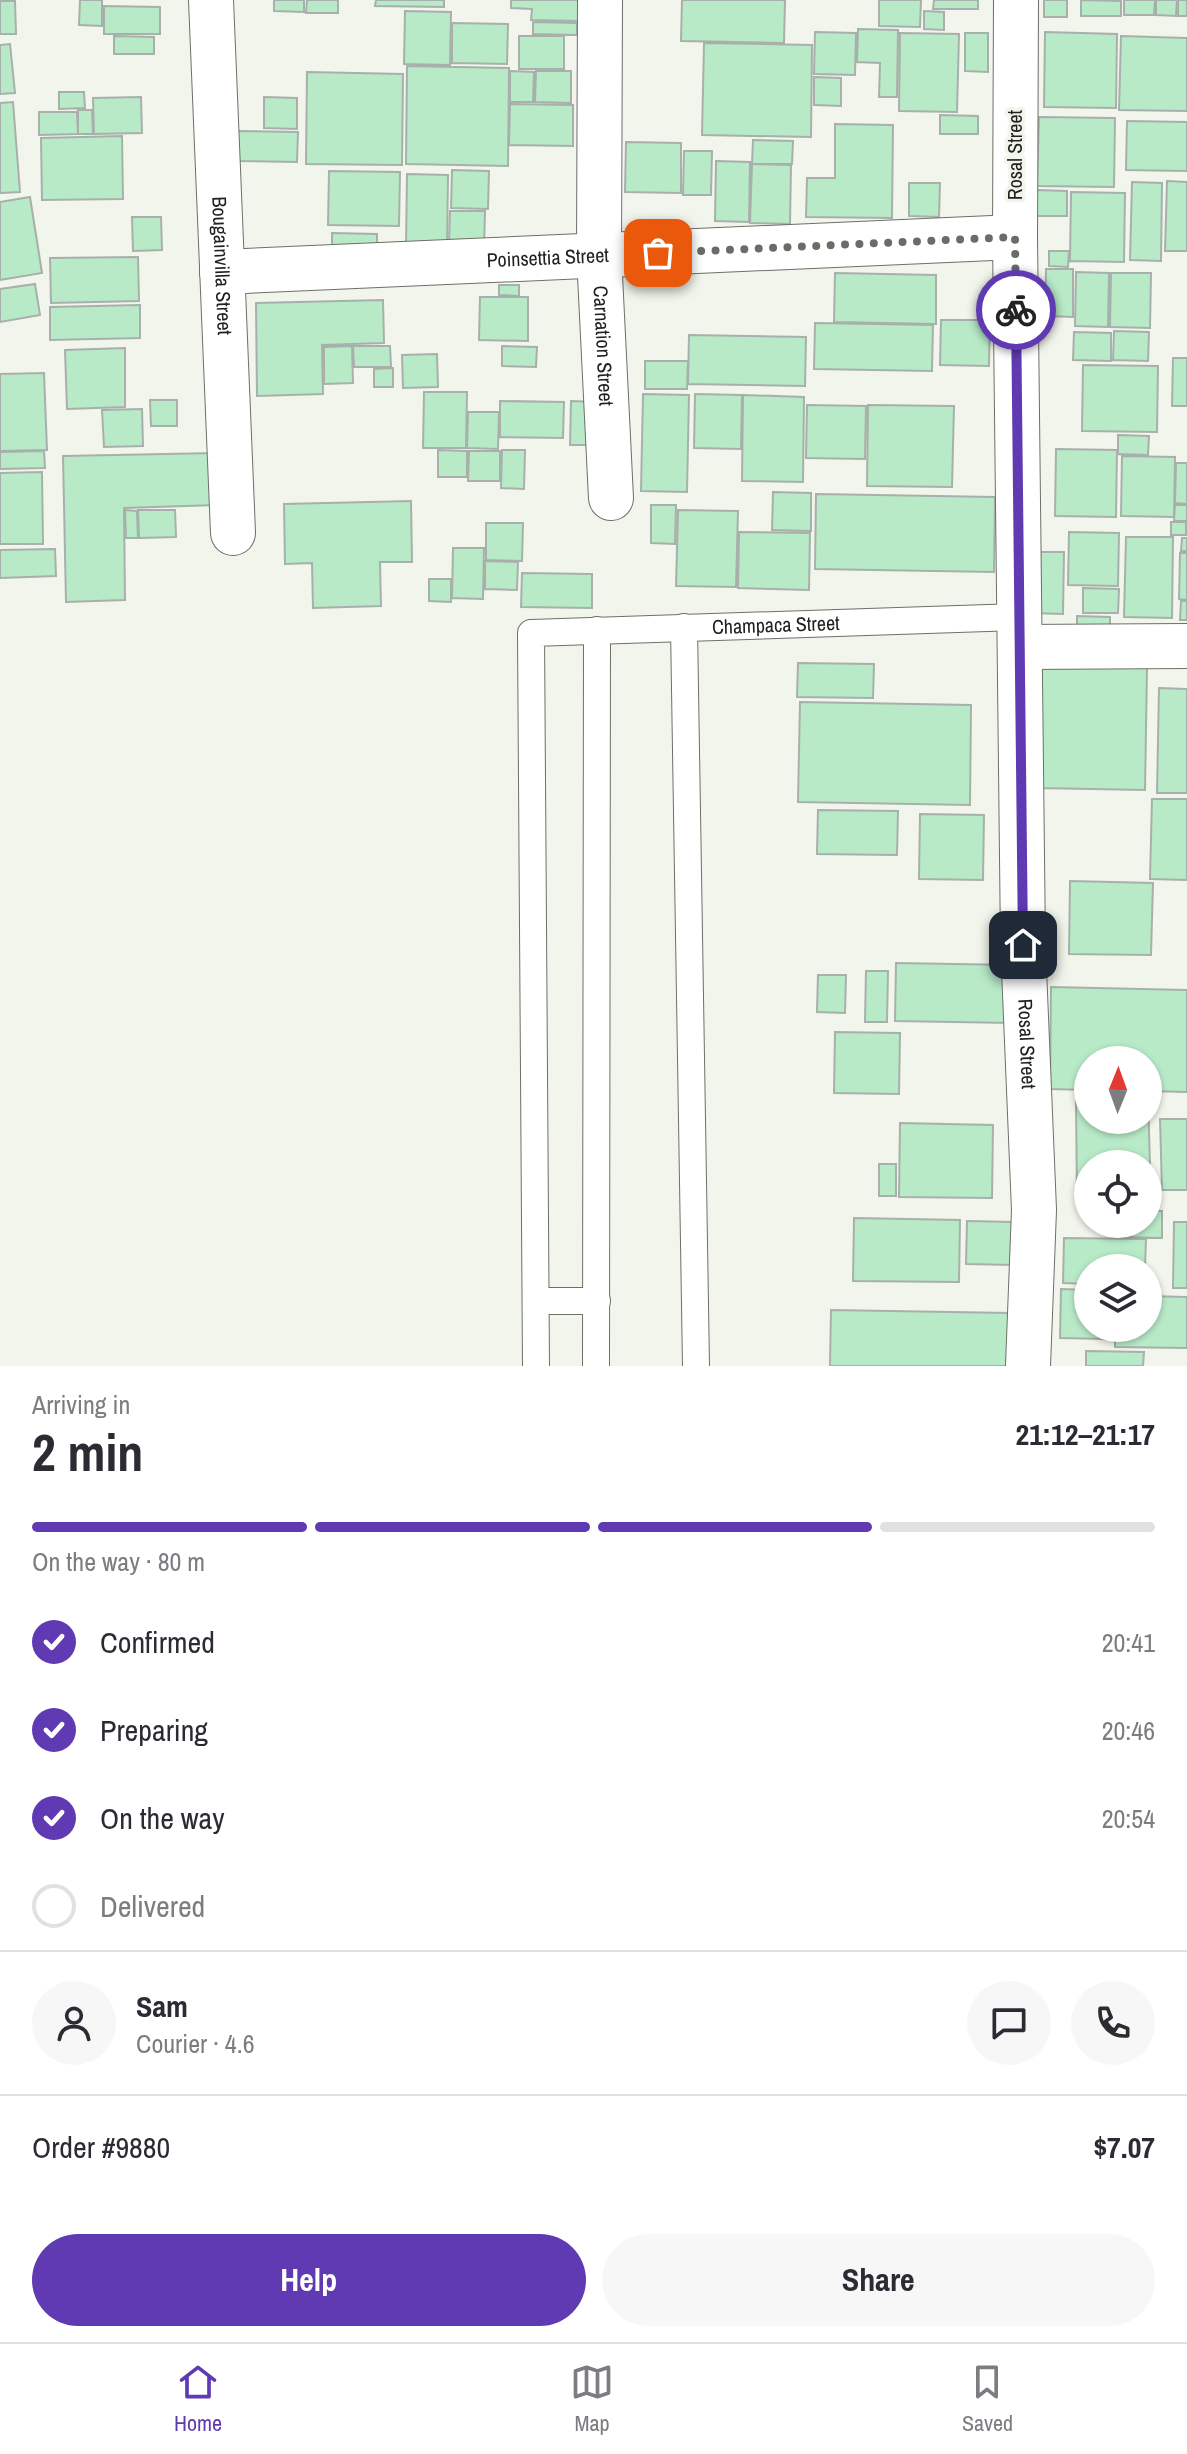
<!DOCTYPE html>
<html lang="en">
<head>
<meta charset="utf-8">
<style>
	body { margin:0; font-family:"Archivo Narrow",sans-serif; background:#f7f7f7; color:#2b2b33; height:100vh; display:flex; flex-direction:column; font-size:30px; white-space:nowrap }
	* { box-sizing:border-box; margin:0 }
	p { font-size:26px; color:#7c7c81 }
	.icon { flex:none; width:44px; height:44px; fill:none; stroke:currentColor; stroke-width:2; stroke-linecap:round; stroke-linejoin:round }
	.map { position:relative; height:1366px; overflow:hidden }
	.sheet { display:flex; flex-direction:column; background:#fff; flex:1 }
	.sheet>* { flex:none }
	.needle { width:52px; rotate:1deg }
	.buttons { position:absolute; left:1074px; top:1046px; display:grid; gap:16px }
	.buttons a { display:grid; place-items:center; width:88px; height:88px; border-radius:50%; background:#fff; box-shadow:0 2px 6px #0004; font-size:40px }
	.pin { position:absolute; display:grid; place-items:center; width:68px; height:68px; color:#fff; margin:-34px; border-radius:16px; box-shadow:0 4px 12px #0006 }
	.courier { position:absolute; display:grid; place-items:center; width:80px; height:80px; margin:-40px; border:6px solid #5f3ab2; border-radius:50%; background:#fff; color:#222; box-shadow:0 2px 10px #0007 }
	.headline em { font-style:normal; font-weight:700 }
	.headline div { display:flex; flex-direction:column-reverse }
	.headline { display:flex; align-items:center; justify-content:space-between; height:136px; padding:0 32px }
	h1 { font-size:52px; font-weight:700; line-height:60px }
	.bar { display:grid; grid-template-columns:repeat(4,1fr); gap:12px 8px; align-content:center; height:96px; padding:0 32px }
	.bar i { height:10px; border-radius:6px; background:#e1e1e2 }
	.bar .current { background:#5f3ab2 }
	.bar p { grid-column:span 4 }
	.line { display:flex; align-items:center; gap:20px; padding:0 32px; border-top:2px solid #e1e1e2 }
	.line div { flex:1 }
	.round { display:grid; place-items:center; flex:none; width:84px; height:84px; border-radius:42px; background:#f7f7f7 }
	ol { padding:0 32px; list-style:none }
	li { display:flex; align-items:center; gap:24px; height:88px }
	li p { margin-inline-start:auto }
	li .icon { padding:8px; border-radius:50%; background:#5f3ab2; color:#fff; stroke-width:4 }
	li:last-child { color:#7c7c81 }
	li i { width:44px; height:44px; border:4px solid #e1e1e2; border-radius:50% }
	.primary-button { display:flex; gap:16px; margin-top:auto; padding:16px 32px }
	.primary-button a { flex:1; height:92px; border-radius:48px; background:#5f3ab2; color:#fff; font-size:32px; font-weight:700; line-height:92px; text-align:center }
	.primary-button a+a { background:#f7f7f7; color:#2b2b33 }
	.tabs { display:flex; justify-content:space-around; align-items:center; height:112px; border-top:2px solid #e1e1e2; background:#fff; font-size:22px; color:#7c7c81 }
	.tabs a { display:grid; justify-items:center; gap:4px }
	.tabs .current { color:#5f3ab2 }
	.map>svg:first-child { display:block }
</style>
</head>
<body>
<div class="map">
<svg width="1187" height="1366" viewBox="0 0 1187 1366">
	<rect width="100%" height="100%" fill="#f2f5eb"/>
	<!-- building -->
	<path fill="#b8eac8" stroke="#a7b0aa" stroke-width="2" d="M80,0H102V26L79,25Z
		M274,0H304V12L274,11Z
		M307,0H338V13H306Z
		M376,0H444V7L375,6Z
		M511,0H582V21L531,20L532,9L511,8Z
		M682,0H785L784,43L681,41Z
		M879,0H921L920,27L879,26Z
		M934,0H978V9H933Z
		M1044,0H1067V17H1044Z
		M1081,0L1121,1V16H1081Z
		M1124,0H1155L1154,15H1124Z
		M1156,0H1177L1176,16L1156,15Z
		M1178,0H1187V16H1178Z
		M0,1H15L16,34H0Z
		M104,6L160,7V34H104Z
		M405,11L451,12L450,65L404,64Z
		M924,11L944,12V30L924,29Z
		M533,22L577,23V35L533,34Z
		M452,23L508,24L507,64L452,63Z
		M858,29L898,30L897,97H879L880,63L857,62Z
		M815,32L856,33L855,75L814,74Z
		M1045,32L1117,34L1116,108L1044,107Z
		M900,33L959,34L957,112L899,111Z
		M965,33H988V72L965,71Z
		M114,36L154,37V54H114Z
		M519,36H564V69H519Z
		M1121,36L1187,38V111L1119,110Z
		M704,43L812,45L811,137L702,135Z
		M10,44L15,93L0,94V45Z
		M407,66L509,68L508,166L406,164Z
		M510,71L534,72L533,102H510Z
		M536,71H571V103L535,102Z
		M307,72L403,74L402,165L306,164Z
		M814,77L841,78V106L814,105Z
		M59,92H84L85,108L59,109Z
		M141,97L142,133L94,134L93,98Z
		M264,97L297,98V129L264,128Z
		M13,102L20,192L0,193V103Z
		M510,104L573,105V146L509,145Z
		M78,110H92L93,134H78Z
		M39,112H77L78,134L39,135Z
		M940,115L978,116V134H940Z
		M1039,117L1115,118L1114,187L1037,186Z
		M1127,121L1187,122V171L1126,170Z
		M835,124L893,125L892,218L806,217L807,178H835Z
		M236,131L298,132L297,162L235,161Z
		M122,136L123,199L42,200L41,138Z
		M753,140L793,141L792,164H752Z
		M626,142L681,143V193L625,192Z
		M684,151H712L711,195H683Z
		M716,161L750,162L749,222L715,221Z
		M752,164L791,165L790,224L750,223Z
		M452,170L489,171L488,209L451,208Z
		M329,171L400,172L399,226L328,225Z
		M407,174L448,175L447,248L406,247Z
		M1167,181L1187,182V251H1165Z
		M1132,182L1162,183L1161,261L1130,260Z
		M909,183H940L939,217L909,216Z
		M1037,190L1067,191V216H1037Z
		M1071,192L1125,193L1124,262L1070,261Z
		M30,197L42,273L0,280V202Z
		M450,211H485L484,248L449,247Z
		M132,217H161L162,250L133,251Z
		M332,233L377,234V253L332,252Z
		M1049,251H1069L1068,267L1049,266Z
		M138,257L139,301L51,303L50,258Z
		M1046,269H1073V317L1045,316Z
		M1076,272L1109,273L1108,327L1075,326Z
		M835,273L936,275V324L834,322Z
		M1111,273H1151L1150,328L1110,327Z
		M35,284L40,315L0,322V289Z
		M499,285H519V296L499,295Z
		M480,297H528V341L479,340Z
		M383,300L384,343L322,345L323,394L257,396L256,303Z
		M140,305V338L50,340V307Z
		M941,320H990L989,366L940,365Z
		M815,323L933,325L932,371L814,369Z
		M1114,331L1149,332L1148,361L1113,360Z
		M1074,332L1111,333V361L1073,360Z
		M689,335L806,337L805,386L688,384Z
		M352,346L353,383L324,384V347Z
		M353,346H390L391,367H354Z
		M502,346L537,347L536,367L502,366Z
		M125,348V407L67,409L65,350Z
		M437,354L438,387L403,388L402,355Z
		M1173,358H1187V406H1172Z
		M645,361H688L687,389H645Z
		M1083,365L1158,366L1157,432L1082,431Z
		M393,368V387H374V369Z
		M44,373L47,450L0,451V374Z
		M424,392H467L466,448H423Z
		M643,394L689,395L687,492L641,491Z
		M695,394L742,395L741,449L694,448Z
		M743,395L804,397L803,482L742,481Z
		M150,400H177V426H151Z
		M500,401L564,402L563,438L500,437Z
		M571,401L597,402L596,445H570Z
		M807,405L866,406L865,459L806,458Z
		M868,405L954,406L952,487L867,486Z
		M142,409L143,446L104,447L102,410Z
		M468,412H499L498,449L467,448Z
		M1118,435L1149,436L1148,455L1118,454Z
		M1056,449L1117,450L1116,517L1055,516Z
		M438,450L467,451V477H438Z
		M502,450H525L524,489L501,488Z
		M44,451L45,468L0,469V452Z
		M469,451H500V481H468Z
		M216,453L217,505L124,508L125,600L66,602L63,456Z
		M1122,456L1175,457L1174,517L1121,516Z
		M1176,463H1187V504L1175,503Z
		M42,472L43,544H0V473Z
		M773,492L811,493V531L772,530Z
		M816,494L995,497L994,572L815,569Z
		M411,501L412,562H380L381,606L313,608L312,563L285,564L284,504Z
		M651,505H676L675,544L651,543Z
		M1175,505H1187V521H1174Z
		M125,510L137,511L138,538H126Z
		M138,510H175L176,537L139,538Z
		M678,510L738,511L736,587L676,586Z
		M1171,522H1186V535H1171Z
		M486,523H523L522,561L486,560Z
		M739,532L810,533L809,590L738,588Z
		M1069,532L1119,533L1118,586L1068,585Z
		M1126,537H1173L1172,618L1124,617Z
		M1182,538H1187V551H1181Z
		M453,548H484L483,599L452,598Z
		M55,549L56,576L0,578V550Z
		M1032,552H1064L1063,614L1031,613Z
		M1180,553H1187V600L1179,599Z
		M485,561L518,562L517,590L485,589Z
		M522,573L592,574V608L521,607Z
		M429,579H451V602L429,601Z
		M1083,588L1119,589L1118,613H1083Z
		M1181,601H1187V620H1180Z
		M1077,616L1110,617V628L1077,627Z
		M798,663L874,664L873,698L797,697Z
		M1038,666L1147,668L1145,790L1036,788Z
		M1159,688L1187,689V793H1157Z
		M800,702L971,705L970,805L798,802Z
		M1152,799H1187V880L1150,879Z
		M818,810L898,811L897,855L817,854Z
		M920,814L984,815L983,880L919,879Z
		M1070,881L1153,883L1151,955L1069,954Z
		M896,963L1013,965L1012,1023L895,1021Z
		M866,971H888L887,1022H865Z
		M818,975H846L845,1013L817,1012Z
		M1051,987L1187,990V1092L1148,1091V1060H1088V1090L1050,1089Z
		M835,1032L900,1033L899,1094L834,1093Z
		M1148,1097L1151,1200H1148V1164H1088V1201L1077,1202L1076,1099L1088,1098V1120H1148Z
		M1160,1119H1187V1190H1162Z
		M900,1123L993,1125L992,1198L899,1197Z
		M879,1164H896V1196H879Z
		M1148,1211H1162V1238L1118,1237L1119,1224H1148Z
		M854,1218L960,1220L959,1282L853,1281Z
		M967,1221L1013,1222V1265L966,1264Z
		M1174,1222H1187V1288H1173Z
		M1064,1238L1146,1239L1145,1268H1088V1284L1063,1283Z
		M1061,1289L1088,1290V1328H1106V1339L1060,1338Z
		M1148,1296L1187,1297V1348L1115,1347V1328H1148Z
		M831,1310L1010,1313L1009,1366H830Z
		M1086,1351L1144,1352L1143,1366H1086Z"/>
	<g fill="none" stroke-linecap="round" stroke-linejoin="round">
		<defs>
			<g id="lane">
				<path d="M684,627L696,1366"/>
				<path d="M536,1301H597"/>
				<path id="s1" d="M536,1366L531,633L1020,617"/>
				<path d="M596,1366L597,630"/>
			</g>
			<g id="street">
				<path id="s2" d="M211,0L233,533"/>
				<path id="s3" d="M600,0L599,255L611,498"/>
				<path id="s4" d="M1016,0L1015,237L1023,945L1034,1210L1028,1366"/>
				<path id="s5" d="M222,272L1015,237"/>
				<path d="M1020,647L1187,646"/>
			</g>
		</defs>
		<!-- lane casing -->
		<use href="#lane" stroke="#6d7067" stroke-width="28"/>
		<!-- street casing -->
		<use href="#street" stroke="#6d7067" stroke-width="46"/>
		<!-- lane -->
		<use href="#lane" stroke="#fff" stroke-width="26"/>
		<!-- street -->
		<use href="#street" stroke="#fff" stroke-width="44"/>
	</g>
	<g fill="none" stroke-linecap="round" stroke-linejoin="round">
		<!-- done -->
		<path stroke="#6a6c66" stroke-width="8" stroke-dasharray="0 14.4" d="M658,253L1015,237L1016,310"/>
		<!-- route -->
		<path stroke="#5f3ab2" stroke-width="10" d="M1016,310L1023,945"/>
	</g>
	<g text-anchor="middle" stroke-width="7" stroke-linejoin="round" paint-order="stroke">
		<!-- street labels -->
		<g font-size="20" fill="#21221f" stroke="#f2f5eb">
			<text transform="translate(1015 155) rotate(-90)" y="7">Rosal Street</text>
			<text dy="7" stroke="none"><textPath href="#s5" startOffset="326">Poinsettia Street</textPath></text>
			<text dy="7" stroke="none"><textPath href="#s2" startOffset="266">Bougainvilla Street</textPath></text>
			<text dy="7" stroke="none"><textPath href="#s3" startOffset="346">Carnation Street</textPath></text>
			<text dy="7" stroke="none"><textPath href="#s1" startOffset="978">Champaca Street</textPath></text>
			<text dy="7" stroke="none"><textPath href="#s4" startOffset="1044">Rosal Street</textPath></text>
		</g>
	</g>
</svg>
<div class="buttons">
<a><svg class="needle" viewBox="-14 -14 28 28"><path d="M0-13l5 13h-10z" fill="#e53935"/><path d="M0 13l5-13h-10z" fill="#7c7c81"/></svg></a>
<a><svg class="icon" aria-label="locate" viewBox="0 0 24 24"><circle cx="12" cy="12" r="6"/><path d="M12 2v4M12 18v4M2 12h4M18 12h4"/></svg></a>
<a><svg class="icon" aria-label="layers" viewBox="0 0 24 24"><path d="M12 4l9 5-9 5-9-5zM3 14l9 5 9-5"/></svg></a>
</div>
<div class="pin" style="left:658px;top:253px;background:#ea580c"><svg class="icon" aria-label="bag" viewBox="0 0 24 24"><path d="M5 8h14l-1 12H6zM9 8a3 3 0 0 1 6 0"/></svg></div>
<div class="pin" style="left:1023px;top:945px;background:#1f2937"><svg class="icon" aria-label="home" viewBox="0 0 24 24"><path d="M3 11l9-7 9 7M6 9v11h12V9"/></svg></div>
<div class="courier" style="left:1016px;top:310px"><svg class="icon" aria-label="bike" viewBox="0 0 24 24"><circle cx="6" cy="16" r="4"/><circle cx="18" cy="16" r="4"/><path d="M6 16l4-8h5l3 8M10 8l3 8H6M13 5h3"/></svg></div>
</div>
<section class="sheet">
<div class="headline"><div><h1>2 min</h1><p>Arriving in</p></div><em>21:12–21:17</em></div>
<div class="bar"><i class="current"></i><i class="current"></i><i class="current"></i><i></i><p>On the way · 80 m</p></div>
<ol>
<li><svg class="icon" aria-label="check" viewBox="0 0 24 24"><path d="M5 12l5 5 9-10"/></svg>Confirmed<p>20:41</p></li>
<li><svg class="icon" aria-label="check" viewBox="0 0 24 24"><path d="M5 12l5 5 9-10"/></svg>Preparing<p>20:46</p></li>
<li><svg class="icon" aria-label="check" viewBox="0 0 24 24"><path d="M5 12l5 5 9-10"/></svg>On the way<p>20:54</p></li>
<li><i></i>Delivered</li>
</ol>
<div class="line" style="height:144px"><a class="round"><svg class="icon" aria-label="person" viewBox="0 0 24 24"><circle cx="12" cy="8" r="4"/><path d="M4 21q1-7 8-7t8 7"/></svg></a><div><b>Sam</b><p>Courier · 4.6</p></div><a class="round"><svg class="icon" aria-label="chat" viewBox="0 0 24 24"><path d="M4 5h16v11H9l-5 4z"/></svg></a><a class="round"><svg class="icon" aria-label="phone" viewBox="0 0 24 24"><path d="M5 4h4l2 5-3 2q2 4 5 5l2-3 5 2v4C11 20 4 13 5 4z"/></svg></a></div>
<div class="line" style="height:104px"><div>Order #9880</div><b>$7.07</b></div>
<div class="primary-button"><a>Help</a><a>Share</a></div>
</section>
<nav class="tabs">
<a class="current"><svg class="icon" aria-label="home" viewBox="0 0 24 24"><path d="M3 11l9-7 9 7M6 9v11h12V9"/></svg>Home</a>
<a><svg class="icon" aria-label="map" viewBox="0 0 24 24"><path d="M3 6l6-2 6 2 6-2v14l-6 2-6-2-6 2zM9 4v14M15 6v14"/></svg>Map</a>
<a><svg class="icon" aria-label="saved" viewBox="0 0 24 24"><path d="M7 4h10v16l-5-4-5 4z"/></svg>Saved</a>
</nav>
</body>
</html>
